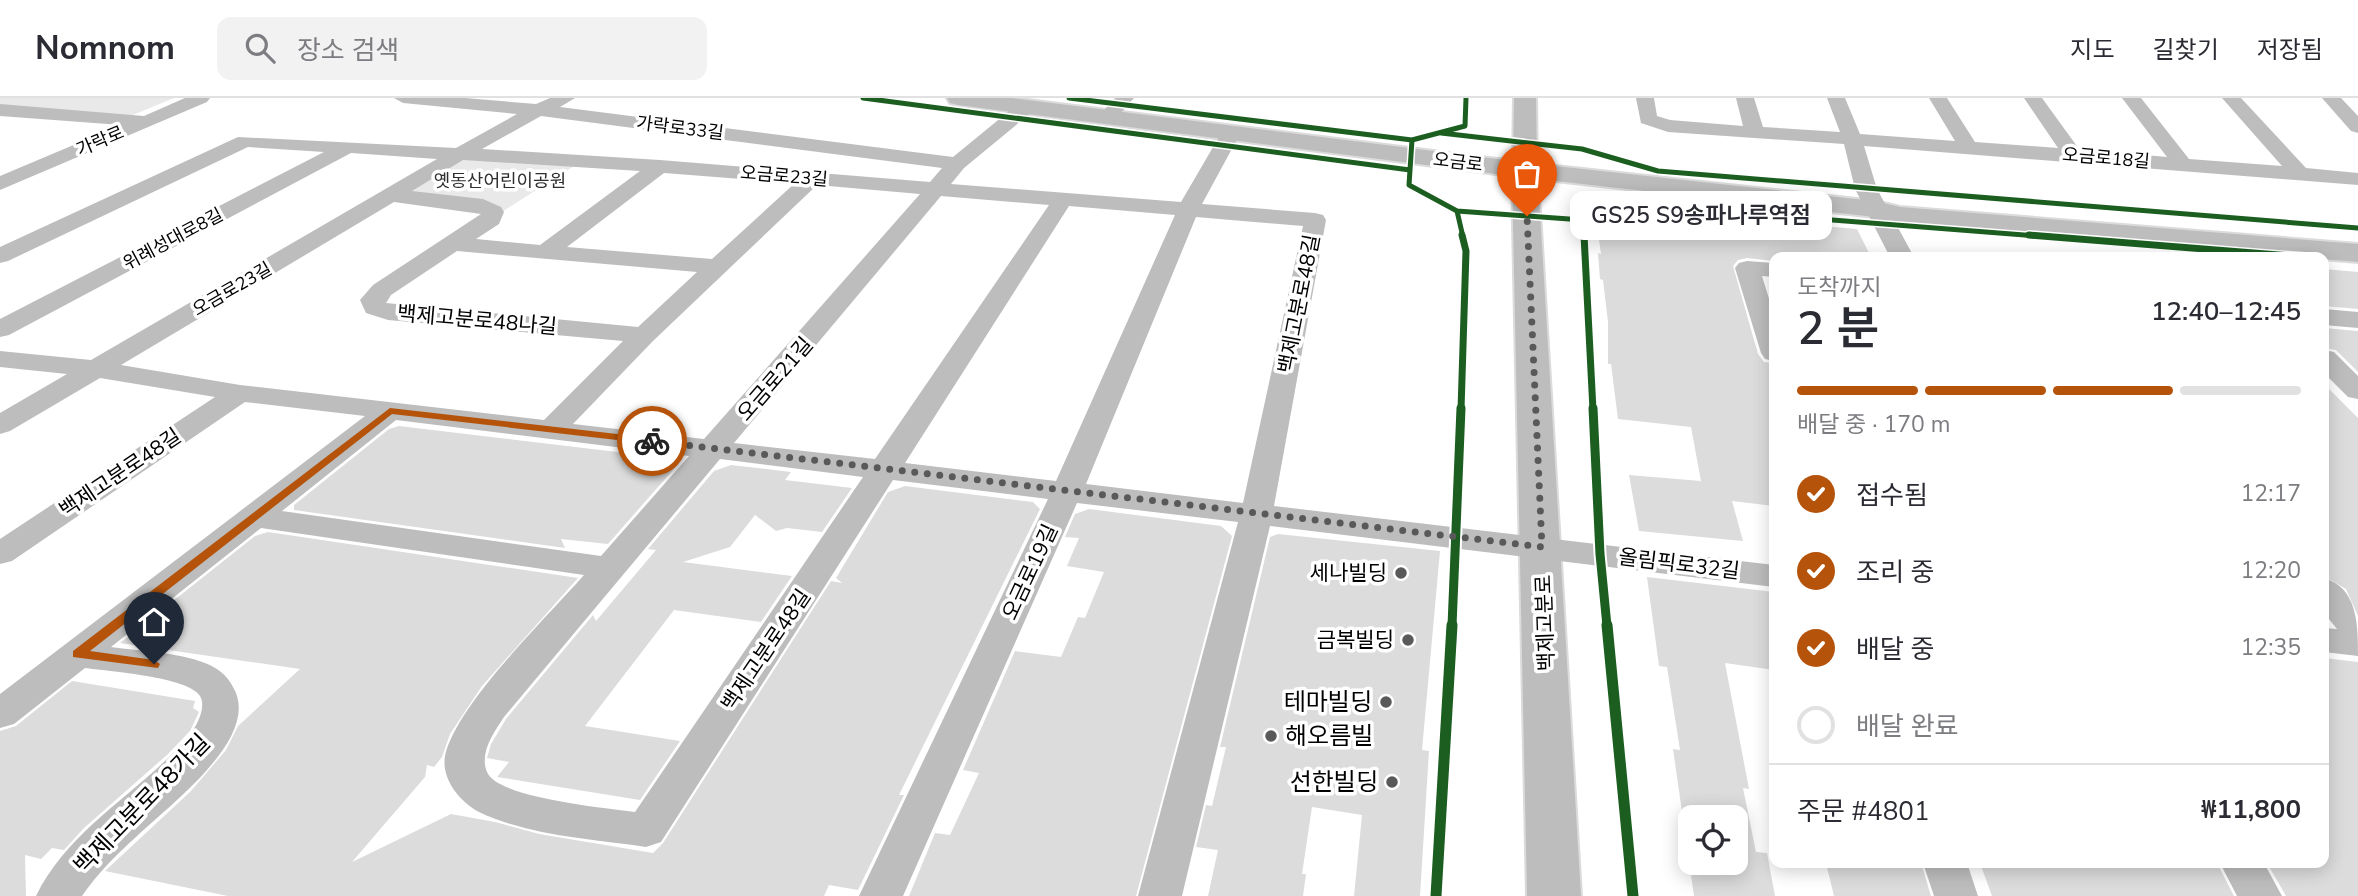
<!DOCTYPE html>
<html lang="ko">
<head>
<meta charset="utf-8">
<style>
	body { margin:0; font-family:"Nunito Sans","Noto Sans KR",sans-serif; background:#f2f2f3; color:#2b2b33; height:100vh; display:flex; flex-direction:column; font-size:26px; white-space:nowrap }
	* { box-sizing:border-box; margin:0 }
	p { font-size:23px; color:#7c7c81 }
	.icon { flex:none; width:38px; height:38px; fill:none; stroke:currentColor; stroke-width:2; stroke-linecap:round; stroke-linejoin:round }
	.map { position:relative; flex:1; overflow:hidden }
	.details { position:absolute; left:1769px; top:154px; width:560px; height:616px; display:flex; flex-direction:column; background:#fff; border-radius:14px; box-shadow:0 4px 18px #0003 }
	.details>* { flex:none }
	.buttons { position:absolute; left:1678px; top:707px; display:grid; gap:14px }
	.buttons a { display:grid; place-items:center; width:70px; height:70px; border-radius:14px; background:#fff; box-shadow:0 4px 18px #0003; font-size:35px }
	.pin { position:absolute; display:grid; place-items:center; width:60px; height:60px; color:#fff; margin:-72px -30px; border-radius:50% 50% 50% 0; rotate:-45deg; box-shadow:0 0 7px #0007 }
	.pin .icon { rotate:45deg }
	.courier { position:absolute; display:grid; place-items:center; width:70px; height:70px; margin:-35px; border:5px solid #b45309; border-radius:50%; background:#fff; color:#222; box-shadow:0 2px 9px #0007 }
	.bubble { position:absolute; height:49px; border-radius:14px; background:#fff; box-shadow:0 4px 18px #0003; font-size:23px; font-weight:600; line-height:49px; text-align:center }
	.headline em { font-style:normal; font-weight:600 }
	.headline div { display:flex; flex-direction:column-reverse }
	.headline { display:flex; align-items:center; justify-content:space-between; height:119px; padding:0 28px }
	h1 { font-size:46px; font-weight:600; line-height:52px }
	.bar { display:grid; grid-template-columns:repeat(4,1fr); gap:10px 7px; align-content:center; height:84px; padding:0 28px }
	.bar i { height:9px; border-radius:5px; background:#e1e1e2 }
	.bar .current { background:#b45309 }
	.bar p { grid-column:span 4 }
	.line { display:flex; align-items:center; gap:18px; padding:0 28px; border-top:2px solid #e1e1e2 }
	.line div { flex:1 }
	ol { padding:0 28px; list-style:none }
	li { display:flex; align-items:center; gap:21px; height:77px }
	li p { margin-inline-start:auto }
	li .icon { padding:7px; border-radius:50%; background:#b45309; color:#fff; stroke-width:4 }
	li:last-child { color:#7c7c81 }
	li i { width:38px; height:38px; border:4px solid #e1e1e2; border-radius:50% }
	header { display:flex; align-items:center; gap:42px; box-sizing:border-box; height:98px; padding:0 35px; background:#fff; border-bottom:2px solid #e1e1e2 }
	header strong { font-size:33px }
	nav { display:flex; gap:38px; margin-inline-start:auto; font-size:24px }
	.search { width:490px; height:63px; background:#f2f2f3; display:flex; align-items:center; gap:18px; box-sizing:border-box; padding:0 24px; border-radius:14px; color:#7c7c81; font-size:26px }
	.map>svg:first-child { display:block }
</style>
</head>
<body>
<header>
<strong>Nomnom</strong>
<div class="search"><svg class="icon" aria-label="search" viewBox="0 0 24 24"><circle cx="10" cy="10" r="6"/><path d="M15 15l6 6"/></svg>장소 검색</div>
<nav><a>지도</a><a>길찾기</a><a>저장됨</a></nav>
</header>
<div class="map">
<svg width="2358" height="798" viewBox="0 0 2358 798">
	<rect width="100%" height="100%" fill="#fff"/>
	<!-- green -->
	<path fill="#e9e9e9" d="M0,0H174L128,19L0,10Z
		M469,54L582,63L500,115L400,96Z"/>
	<!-- building -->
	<path fill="#dcdcdc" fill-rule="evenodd" d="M1646,113L1857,131L1871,159H1774V163L1747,160L1738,162L1733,168L1758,256L1764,264L1774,265V323L1769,324L1774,348V408L1732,403L1743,443L1639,433L1629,377L1701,383L1691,329L1618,321L1611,266H1608V224L1603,182L1600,181L1598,155L1601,156L1597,128Z
		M2324,171L2358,174V211L2324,208Z
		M2324,230L2358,233V274L2336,252L2324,250Z
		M2324,286L2358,320V518L2346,491L2324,478Z
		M399,328L676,361L679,365L608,446L561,441L565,450L294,412V407L389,331Z
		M731,367L791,374L785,382L852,390L822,434L787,430L776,433L755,417L730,449L683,464L792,478L761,524L674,512L585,628L680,643L640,702L497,679L509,664L487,660L491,646L506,621L593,517L596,523L656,452L648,451L714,373Z
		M905,388L1033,404L1040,411L899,697H904L858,792L829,787L824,798H228L105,773L191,693L226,652L238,628L300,571L120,545L255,438L268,434L578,480L482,588L450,636L442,659L434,669L427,667L425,679L352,764L451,716L495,724L539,736L653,755L663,745L831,483L842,485L836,480L888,394Z
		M1089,411L1221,428L1232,438L1136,798H909L935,735L950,737L979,675L963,672L1015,553L1061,559L1078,519L1085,520L1104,474L1067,468L1079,440L1065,439L1075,416Z
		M1278,436L1440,453L1422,652L1429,653L1420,798H1354L1362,717L1312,709L1302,776H1306L1303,798H1208L1218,752L1196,749L1206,707L1212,708L1226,649H1220L1270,439Z
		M1647,479L1774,494V572L1725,565L1749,691L1743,690L1756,754L1767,755L1775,798H1694L1673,651L1680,652L1667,569L1659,568ZM1690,719H1736V765H1690Z
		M2324,560L2358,564V798H2286L2267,765H2324Z
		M72,583L195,603L193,610L199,614L190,633L168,656L84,730L64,752L52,750L41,761L25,757L26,798H0V633L16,628Z
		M1826,765H1921L1931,798H1834Z
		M1980,765H2217L2234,798H1992Z"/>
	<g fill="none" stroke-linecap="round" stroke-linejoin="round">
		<defs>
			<path id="major" d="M947,0H1012L1513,63L1514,0H1536L1537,66L1875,103L1900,109L2358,146V164L1900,125L1875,119L1538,81L1581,798H1527L1512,78L958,7L950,5Z"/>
		</defs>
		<!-- major casing -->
		<use href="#major" stroke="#dbdbdb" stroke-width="4"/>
		<!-- minor -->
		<path fill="#bdbdbd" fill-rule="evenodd" d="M185,0H210L207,4L0,92V78L121,27L0,18V6L144,18Z
			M394,0H465L536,6L550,0H575L560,9L953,59L1019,5H1033L1035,9L1033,13L964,70L951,86L1181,104L1223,32H1237L1240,36L1202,106L1315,115L1323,117L1326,122L1274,408L1774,467V489L1270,428L1182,798H1138L1238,424L1077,405L903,798H859L1048,401L893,382L661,744L646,749C592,741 529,738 479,714C460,704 441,681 445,658C456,607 548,518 584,477L261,430L111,549C141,553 177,554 205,565C218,570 227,577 233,589C263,639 168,708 136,739C116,757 97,776 82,798H36C69,730 141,694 189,638C196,629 207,610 200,598C189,579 107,573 85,570L14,626L0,630V596L365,318L245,304L12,463L0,466V441L215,299L100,280L10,333L0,336V315L67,276L0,269V253L91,262L437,61L351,55L9,237L0,239V221L324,54L248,49L8,163L0,165V149L238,39L456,50L517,16L403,5ZM541,18L942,70L930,84L660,62L482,51ZM463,62L640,73L540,147L476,141L499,126L504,114L501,109L483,101L412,93ZM664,75L795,85L712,161L567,149ZM817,87L920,96L704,341L573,326L653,243ZM941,98L1049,107L875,361L734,345ZM394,104L481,116L373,187L360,202L366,215L388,222L623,243L544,322L240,287L121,267ZM1069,108L1175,117L1056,383L905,365ZM1196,119L1303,128L1243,405L1086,386ZM457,153L697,174L638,229L386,205L391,197ZM396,322L689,358L601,458L282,413ZM720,361L863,379L635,714C608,710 497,700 487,674C479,655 494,634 504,619Z
			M1115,0H1134L1113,24H1099L1097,20Z
			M1636,0H1654L1657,18L1670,22L1743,28L1736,0H1754L1763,29L1840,34L1827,0H1845L1860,36L1955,43L1929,0H1947L1975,44L2058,50L2024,0H2042L2079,51L2167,59L2122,0H2141L2189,61L2282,68L2222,0H2241L2306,70L2358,75V87L1864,48L1877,91L1914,159H1890L1855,91L1844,46L1668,34L1641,25Z
			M2322,0H2341L2358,18V35L2351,33Z
			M1747,163L1774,165V179L1762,178L1774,217V263L1765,261L1761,255L1735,170L1739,165Z
			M2324,211L2358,214V230L2324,227Z
			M2324,252L2334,254L2358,278V301L2348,299L2324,275Z
			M2324,480C2358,490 2358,527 2358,558L2324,554V530L2337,531L2324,515Z
			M1923,765H1967L1978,798H1934Z
			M2220,765H2264L2282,798H2237Z"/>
		<!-- major -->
		<use href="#major" fill="#bdbdbd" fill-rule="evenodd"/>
		<defs>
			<path id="cycleway-far3" d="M863,0L1410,72
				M1069,0L1412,42L1465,28L1466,0
				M1441,35L1582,51L1658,73L2358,130
				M1412,42L1409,87L1457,113L1583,122L1641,107L2051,139
				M1457,113L1463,139
				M1583,122L1584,139"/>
			<path id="cycleway-far2" d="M1584,137L1593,312
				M2029,137L2305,159
				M1461,312L1466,153L1462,137"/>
			<path id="cycleway-far1" d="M1593,310L1600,456L1607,528
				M1452,528L1461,310"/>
			<path id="cycleway" d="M1607,527L1633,798
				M1436,798L1452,527"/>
		</defs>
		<!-- cycleway-far3 casing -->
		<use href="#cycleway-far3" stroke="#fff" stroke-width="8"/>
		<!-- cycleway-far2 casing -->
		<use href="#cycleway-far2" stroke="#fff" stroke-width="10"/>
		<!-- cycleway-far1 casing -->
		<use href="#cycleway-far1" stroke="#fff" stroke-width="13"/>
		<!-- cycleway casing -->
		<use href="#cycleway" stroke="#fff" stroke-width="16"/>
		<!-- cycleway-far3 -->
		<use href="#cycleway-far3" stroke="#1b5e20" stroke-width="5"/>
		<!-- cycleway-far2 -->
		<use href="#cycleway-far2" stroke="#1b5e20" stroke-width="7"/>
		<!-- cycleway-far1 -->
		<use href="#cycleway-far1" stroke="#1b5e20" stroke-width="9"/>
		<!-- cycleway -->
		<use href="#cycleway" stroke="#1b5e20" stroke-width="11"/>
	</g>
	<!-- route -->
	<path fill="#b45309" d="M390,310L652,340L657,343L652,346L392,316L90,553L154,562L160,566L158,570L73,559V553Z"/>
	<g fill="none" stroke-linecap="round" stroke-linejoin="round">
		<!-- done -->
		<path stroke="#595959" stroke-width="7" stroke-dasharray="0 12.6" d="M652,343L1542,449L1527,118"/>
	</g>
	<!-- markers -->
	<g fill="#595959" stroke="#fff" stroke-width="2.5">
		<circle cx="1401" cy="475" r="7"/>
		<circle cx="1408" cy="542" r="7"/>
		<circle cx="1386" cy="604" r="7"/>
		<circle cx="1271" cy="638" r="7"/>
		<circle cx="1392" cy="684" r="7"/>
	</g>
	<g text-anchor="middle" stroke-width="7" stroke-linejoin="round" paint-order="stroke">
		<!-- far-street labels -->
		<g font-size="18" fill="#000" stroke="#fff">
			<text transform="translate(680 30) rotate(7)" y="6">가락로33길</text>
			<text transform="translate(100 43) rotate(-23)" y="6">가락로</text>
			<text transform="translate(2106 60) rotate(5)" y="6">오금로18길</text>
			<text transform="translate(1458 64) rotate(7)" y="6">오금로</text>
			<text transform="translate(784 78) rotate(5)" y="6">오금로23길</text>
			<text transform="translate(173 141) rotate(-28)" y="6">위례성대로8길</text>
			<text transform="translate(232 191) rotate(-30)" y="6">오금로23길</text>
		</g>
		<!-- far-park labels -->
		<g font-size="18" fill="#2e2e2e" stroke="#fff">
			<text x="500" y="89">옛동산어린이공원</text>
		</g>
		<!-- street labels -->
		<g font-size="21" fill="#000" stroke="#fff">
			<text transform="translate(1299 206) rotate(-79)" y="7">백제고분로48길</text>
			<text transform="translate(477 222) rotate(5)" y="7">백제고분로48나길</text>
			<text transform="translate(775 281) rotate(-49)" y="7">오금로21길</text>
			<text transform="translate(120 375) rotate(-34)" y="7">백제고분로48길</text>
			<text transform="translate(1679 466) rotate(7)" y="7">올림픽로32길</text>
			<text transform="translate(1030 474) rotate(-65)" y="7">오금로19길</text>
			<text transform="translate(1545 525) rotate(-92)" y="7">백제고분로</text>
			<text transform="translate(766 552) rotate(-56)" y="7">백제고분로48길</text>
		</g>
		<!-- poi labels -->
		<g font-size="21" fill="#000" stroke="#fff" text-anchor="end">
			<text x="1387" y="482">세나빌딩</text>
			<text x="1394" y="549">금복빌딩</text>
		</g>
		<!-- near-poi labels -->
		<g font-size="24" fill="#000" stroke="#fff" text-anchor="end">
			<text x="1372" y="612">테마빌딩</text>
			<text x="1285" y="646" text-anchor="start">해오름빌</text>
			<text x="1378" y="692">선한빌딩</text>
		</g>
		<!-- near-street labels -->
		<g font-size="24" fill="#000" stroke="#fff">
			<text transform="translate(142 706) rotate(-46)" y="8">백제고분로48가길</text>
		</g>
	</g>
</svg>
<div class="buttons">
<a><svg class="icon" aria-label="locate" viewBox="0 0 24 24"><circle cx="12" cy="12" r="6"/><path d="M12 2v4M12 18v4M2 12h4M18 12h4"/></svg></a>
</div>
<div class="pin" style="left:1527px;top:118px;background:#ea580c"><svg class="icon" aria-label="bag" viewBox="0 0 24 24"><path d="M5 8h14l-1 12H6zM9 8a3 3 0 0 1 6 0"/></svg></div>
<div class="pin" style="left:154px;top:566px;background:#1f2937"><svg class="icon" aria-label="home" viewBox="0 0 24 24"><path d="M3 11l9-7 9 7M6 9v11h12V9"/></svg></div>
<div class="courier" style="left:652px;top:343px"><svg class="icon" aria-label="bike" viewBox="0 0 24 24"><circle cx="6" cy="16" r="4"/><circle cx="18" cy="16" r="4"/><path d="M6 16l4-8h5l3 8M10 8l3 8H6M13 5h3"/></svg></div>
<div class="bubble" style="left:1570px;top:93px;width:262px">GS25 S9송파나루역점</div>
<section class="details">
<div class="headline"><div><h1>2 분</h1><p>도착까지</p></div><em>12:40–12:45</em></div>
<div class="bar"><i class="current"></i><i class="current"></i><i class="current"></i><i></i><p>배달 중 · 170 m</p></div>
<ol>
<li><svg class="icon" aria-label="check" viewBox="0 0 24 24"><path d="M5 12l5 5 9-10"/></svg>접수됨<p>12:17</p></li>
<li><svg class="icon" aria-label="check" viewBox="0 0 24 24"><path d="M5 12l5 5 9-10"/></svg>조리 중<p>12:20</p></li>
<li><svg class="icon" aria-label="check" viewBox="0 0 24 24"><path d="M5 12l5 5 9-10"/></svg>배달 중<p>12:35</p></li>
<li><i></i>배달 완료</li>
</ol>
<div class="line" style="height:91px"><div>주문 #4801</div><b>₩11,800</b></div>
</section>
</div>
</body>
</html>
